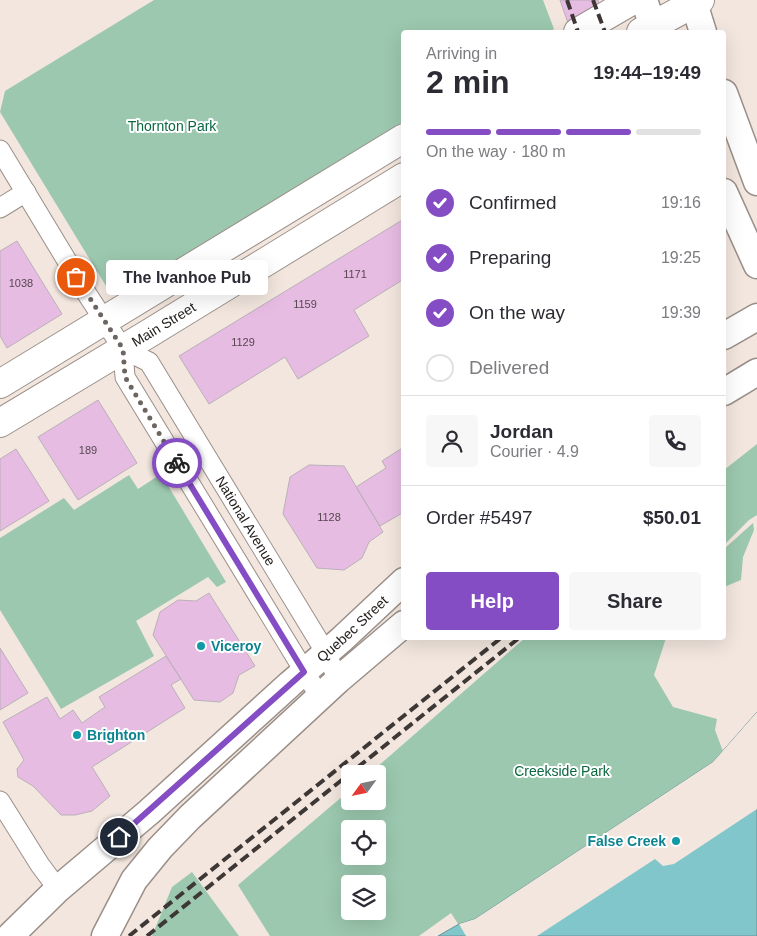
<!DOCTYPE html>
<html lang="en">
<head>
<meta charset="utf-8">
<style>
	body { margin:0; font-family:Helvetica,sans-serif; background:#f7f7f7; color:#2b2b33; height:100vh; display:flex; flex-direction:column; font-size:19px; white-space:nowrap }
	* { box-sizing:border-box; margin:0 }
	p { font-size:16px; color:#7c7c81 }
	.icon { flex:none; width:28px; height:28px; fill:none; stroke:currentColor; stroke-width:2; stroke-linecap:round; stroke-linejoin:round }
	.map { position:relative; flex:1; overflow:hidden }
	.details { position:absolute; left:401px; top:30px; width:325px; height:610px; display:flex; flex-direction:column; background:#fff; border-radius:5px; box-shadow:0 5px 20px #0002 }
	.details>* { flex:none }
	.needle { width:32px; rotate:237deg }
	.fabs { position:absolute; left:341px; top:765px; display:grid; gap:10px }
	.fabs a { display:grid; place-items:center; width:45px; height:45px; border-radius:5px; background:#fff; box-shadow:0 5px 20px #0002; font-size:25px }
	.pin { position:absolute; display:grid; place-items:center; width:42px; height:42px; color:#fff; margin:-21px; border:2px solid #fff; border-radius:50%; box-shadow:0 1px 5px #0007 }
	.courier { position:absolute; display:grid; place-items:center; width:50px; height:50px; margin:-25px; border:4px solid #854dc4; border-radius:50%; background:#fff; color:#222; box-shadow:0 1px 6px #0007 }
	.bubble { position:absolute; height:35px; border-radius:5px; background:#fff; box-shadow:0 5px 20px #0002; font-size:16px; font-weight:600; line-height:35px; text-align:center }
	.headline em { font-style:normal; font-weight:600 }
	.headline div { display:flex; flex-direction:column-reverse }
	.headline { display:flex; align-items:center; justify-content:space-between; height:85px; padding:0 25px }
	h1 { font-size:32px; font-weight:600; line-height:38px }
	.bar { display:grid; grid-template-columns:repeat(4,1fr); gap:8px 5px; align-content:center; height:60px; padding:0 25px }
	.bar i { height:6px; border-radius:4px; background:#e1e1e2 }
	.bar .on { background:#854dc4 }
	.bar p { grid-column:span 4 }
	.line { display:flex; align-items:center; gap:12px; padding:0 25px; border-top:1px solid #e1e1e2 }
	.line div { flex:1 }
	.round { display:grid; place-items:center; flex:none; width:52px; height:52px; border-radius:5px; background:#f7f7f7 }
	ol { padding:0 25px; list-style:none }
	li { display:flex; align-items:center; gap:15px; height:55px }
	li p { margin-inline-start:auto }
	li .icon { padding:5px; border-radius:50%; background:#854dc4; color:#fff; stroke-width:4 }
	li:last-child { color:#7c7c81 }
	li i { width:28px; height:28px; border:2px solid #e1e1e2; border-radius:50% }
	.button { display:flex; gap:10px; margin-top:auto; padding:10px 25px }
	.button a { flex:1; height:58px; border-radius:5px; background:#854dc4; color:#fff; font-size:20px; font-weight:600; line-height:58px; text-align:center }
	.button a+a { background:#f7f7f7; color:#2b2b33 }
	.map>svg:first-child { display:block }
</style>
</head>
<body>
<div class="map">
<svg width="757" height="936" viewBox="0 0 757 936">
	<rect width="100%" height="100%" fill="#f2e6de"/>
	<!-- green -->
	<path fill="#9cc8af" fill-rule="evenodd" d="M154,0H543L554,29L549,32H404V121L124,292L115,293L106,286L0,112L5,91Z
		M757,444V515L749,520L724,545V470Z
		M161,474L226,582L217,587L208,577L136,621L154,656L61,709L0,610V538L64,498L74,510L129,475L138,489Z
		M753,523L754,530L743,557L741,580L724,587V556L726,553L724,549Z
		M525,638H666L654,675L673,707L717,719L715,730L730,770L466,936L451,913L419,936H270L238,885L350,790V801H378V774H369ZM350,829H378V856H350ZM350,884H378V911H350Z
		M192,872L239,936H152L172,887Z"/>
	<!-- water -->
	<path fill="#81c6cb" stroke="#659497" d="M757,712V936H438L459,924L475,919L713,762Z"/>
	<!-- pier -->
	<path fill="#f2e6de" d="M757,712V809L674,864L663,866L655,859L537,936H466L459,924L475,919L713,762Z"/>
	<!-- building -->
	<path fill="#e7bce3" stroke="#bab0b8" d="M560,0H598L609,32H571Z
		M404,219V279L354,310L369,336L298,379L285,357L209,404L179,356Z
		M17,241L62,314L7,348L0,336V251Z
		M98,400L137,463L78,500L38,437Z
		M404,447V512L380,526L356,487L386,468L382,461Z
		M16,449L49,501L0,531V459Z
		M309,465L344,466L383,532L369,542L362,558L344,570L317,568L283,514L290,477Z
		M209,593L255,666L239,675L233,693L220,702L194,700L153,635L160,612L178,600L196,601Z
		M0,648L28,693L0,710Z
		M166,656L181,679L171,685L185,708L92,767L110,796L92,811L75,815H61L33,786L18,777L17,769L24,760L3,722L47,697L60,719L73,710L82,723L105,707L99,697Z"/>
	<g fill="none" stroke-linecap="round" stroke-linejoin="round">
		<defs>
			<g id="minor">
				<path id="s1" d="M0,150L87,294L123,349L149,362L326,653L338,680"/>
				<path d="M0,208L26,192"/>
				<path d="M123,349L125,377L320,697"/>
				<path d="M0,801L40,865L58,889"/>
			</g>
			<g id="secondary">
				<path d="M644,0L655,32"/>
				<path d="M693,0L703,32"/>
				<path d="M724,93L757,182"/>
				<path d="M724,192L757,265"/>
				<path d="M724,336L757,317"/>
				<path d="M724,392L757,372"/>
				<path id="s2" d="M10,936L58,889L149,812L290,684L341,640L404,581"/>
				<path d="M105,936L134,880L160,848L190,817L338,680L404,624"/>
			</g>
			<g id="primary">
				<path d="M578,32L633,0"/>
				<path d="M641,32L700,0"/>
				<path d="M0,384L404,138"/>
				<path id="s3" d="M0,423L148,334L404,177"/>
			</g>
		</defs>
		<!-- minor casing -->
		<use href="#minor" stroke="#9a8f88" stroke-width="21"/>
		<!-- secondary casing -->
		<use href="#secondary" stroke="#9a8f88" stroke-width="29"/>
		<!-- primary casing -->
		<use href="#primary" stroke="#9a8f88" stroke-width="30"/>
		<!-- minor -->
		<use href="#minor" stroke="#fff" stroke-width="19"/>
		<!-- secondary -->
		<use href="#secondary" stroke="#fff" stroke-width="26"/>
		<!-- primary -->
		<use href="#primary" stroke="#fff" stroke-width="28"/>
		<!-- rail -->
		<path stroke="#3d3735" stroke-width="4" stroke-dasharray="10 5" stroke-linecap="butt" d="M567,0L578,32
			M593,0L605,32
			M129,936L501,638
			M147,936L519,638"/>
	</g>
	<g fill="none" stroke-linecap="round" stroke-linejoin="round">
		<!-- done -->
		<path stroke="#6d6561" stroke-width="5" stroke-dasharray="0 9" d="M76,277L123,349L125,377L177,463"/>
		<!-- route -->
		<path stroke="#854dc4" stroke-width="6" d="M119,837L304,672L177,463"/>
	</g>
	<!-- markers -->
	<g fill="#0f9aa8" stroke="#fff" stroke-width="2">
		<circle cx="201" cy="646" r="5"/>
		<circle cx="77" cy="735" r="5"/>
		<circle cx="676" cy="841" r="5"/>
	</g>
	<g text-anchor="middle" stroke-width="4" stroke-linejoin="round" paint-order="stroke">
		<!-- number labels -->
		<g font-size="11" fill="#56474f">
			<text x="355" y="278">1171</text>
			<text x="21" y="287">1038</text>
			<text x="305" y="308">1159</text>
			<text x="243" y="346">1129</text>
			<text x="88" y="454">189</text>
			<text x="329" y="521">1128</text>
		</g>
		<!-- park labels -->
		<g font-size="14" fill="#0a6742" stroke="#fff">
			<text x="172" y="131">Thornton Park</text>
			<text x="562" y="776">Creekside Park</text>
		</g>
		<!-- street labels -->
		<g font-size="14" fill="#25201e" stroke="#fff">
			<text dy="5" stroke="none"><textPath href="#s3" startOffset="191">Main Street</textPath></text>
			<text dy="5" stroke="none"><textPath href="#s1" startOffset="449">National Avenue</textPath></text>
			<text dy="5" stroke="none"><textPath href="#s2" startOffset="460">Quebec Street</textPath></text>
		</g>
		<!-- culture labels -->
		<g font-size="14" font-weight="bold" fill="#0d838f" stroke="#fff" text-anchor="start">
			<text x="211" y="651">Viceroy</text>
			<text x="87" y="740">Brighton</text>
			<text x="666" y="846" text-anchor="end">False Creek</text>
		</g>
	</g>
</svg>
<div class="fabs">
<a><svg class="needle" viewBox="-14 -14 28 28"><path d="M0-13l5 13h-10z" fill="#e53935"/><path d="M0 13l5-13h-10z" fill="#7c7c81"/></svg></a>
<a><svg class="icon" aria-label="locate" viewBox="0 0 24 24"><circle cx="12" cy="12" r="6"/><path d="M12 2v4M12 18v4M2 12h4M18 12h4"/></svg></a>
<a><svg class="icon" aria-label="layers" viewBox="0 0 24 24"><path d="M12 4l9 5-9 5-9-5zM3 14l9 5 9-5"/></svg></a>
</div>
<div class="pin" style="left:76px;top:277px;background:#ea580c"><svg class="icon" aria-label="bag" viewBox="0 0 24 24"><path d="M5 8h14l-1 12H6zM9 8a3 3 0 0 1 6 0"/></svg></div>
<div class="pin" style="left:119px;top:837px;background:#1f2937"><svg class="icon" aria-label="home" viewBox="0 0 24 24"><path d="M3 11l9-7 9 7M6 9v11h12V9"/></svg></div>
<div class="courier" style="left:177px;top:463px"><svg class="icon" aria-label="bike" viewBox="0 0 24 24"><circle cx="6" cy="16" r="4"/><circle cx="18" cy="16" r="4"/><path d="M6 16l4-8h5l3 8M10 8l3 8H6M13 5h3"/></svg></div>
<div class="bubble" style="left:106px;top:260px;width:162px">The Ivanhoe Pub</div>
<section class="details">
<div class="headline"><div><h1>2 min</h1><p>Arriving in</p></div><em>19:44–19:49</em></div>
<div class="bar"><i class="on"></i><i class="on"></i><i class="on"></i><i></i><p>On the way · 180 m</p></div>
<ol>
<li><svg class="icon" aria-label="check" viewBox="0 0 24 24"><path d="M5 12l5 5 9-10"/></svg>Confirmed<p>19:16</p></li>
<li><svg class="icon" aria-label="check" viewBox="0 0 24 24"><path d="M5 12l5 5 9-10"/></svg>Preparing<p>19:25</p></li>
<li><svg class="icon" aria-label="check" viewBox="0 0 24 24"><path d="M5 12l5 5 9-10"/></svg>On the way<p>19:39</p></li>
<li><i></i>Delivered</li>
</ol>
<div class="line" style="height:90px"><a class="round"><svg class="icon" aria-label="person" viewBox="0 0 24 24"><circle cx="12" cy="8" r="4"/><path d="M4 21q1-7 8-7t8 7"/></svg></a><div><b>Jordan</b><p>Courier · 4.9</p></div><a class="round"><svg class="icon" aria-label="phone" viewBox="0 0 24 24"><path d="M5 4h4l2 5-3 2q2 4 5 5l2-3 5 2v4C11 20 4 13 5 4z"/></svg></a></div>
<div class="line" style="height:65px"><div>Order #5497</div><b>$50.01</b></div>
<div class="button"><a>Help</a><a>Share</a></div>
</section>
</div>
</body>
</html>
